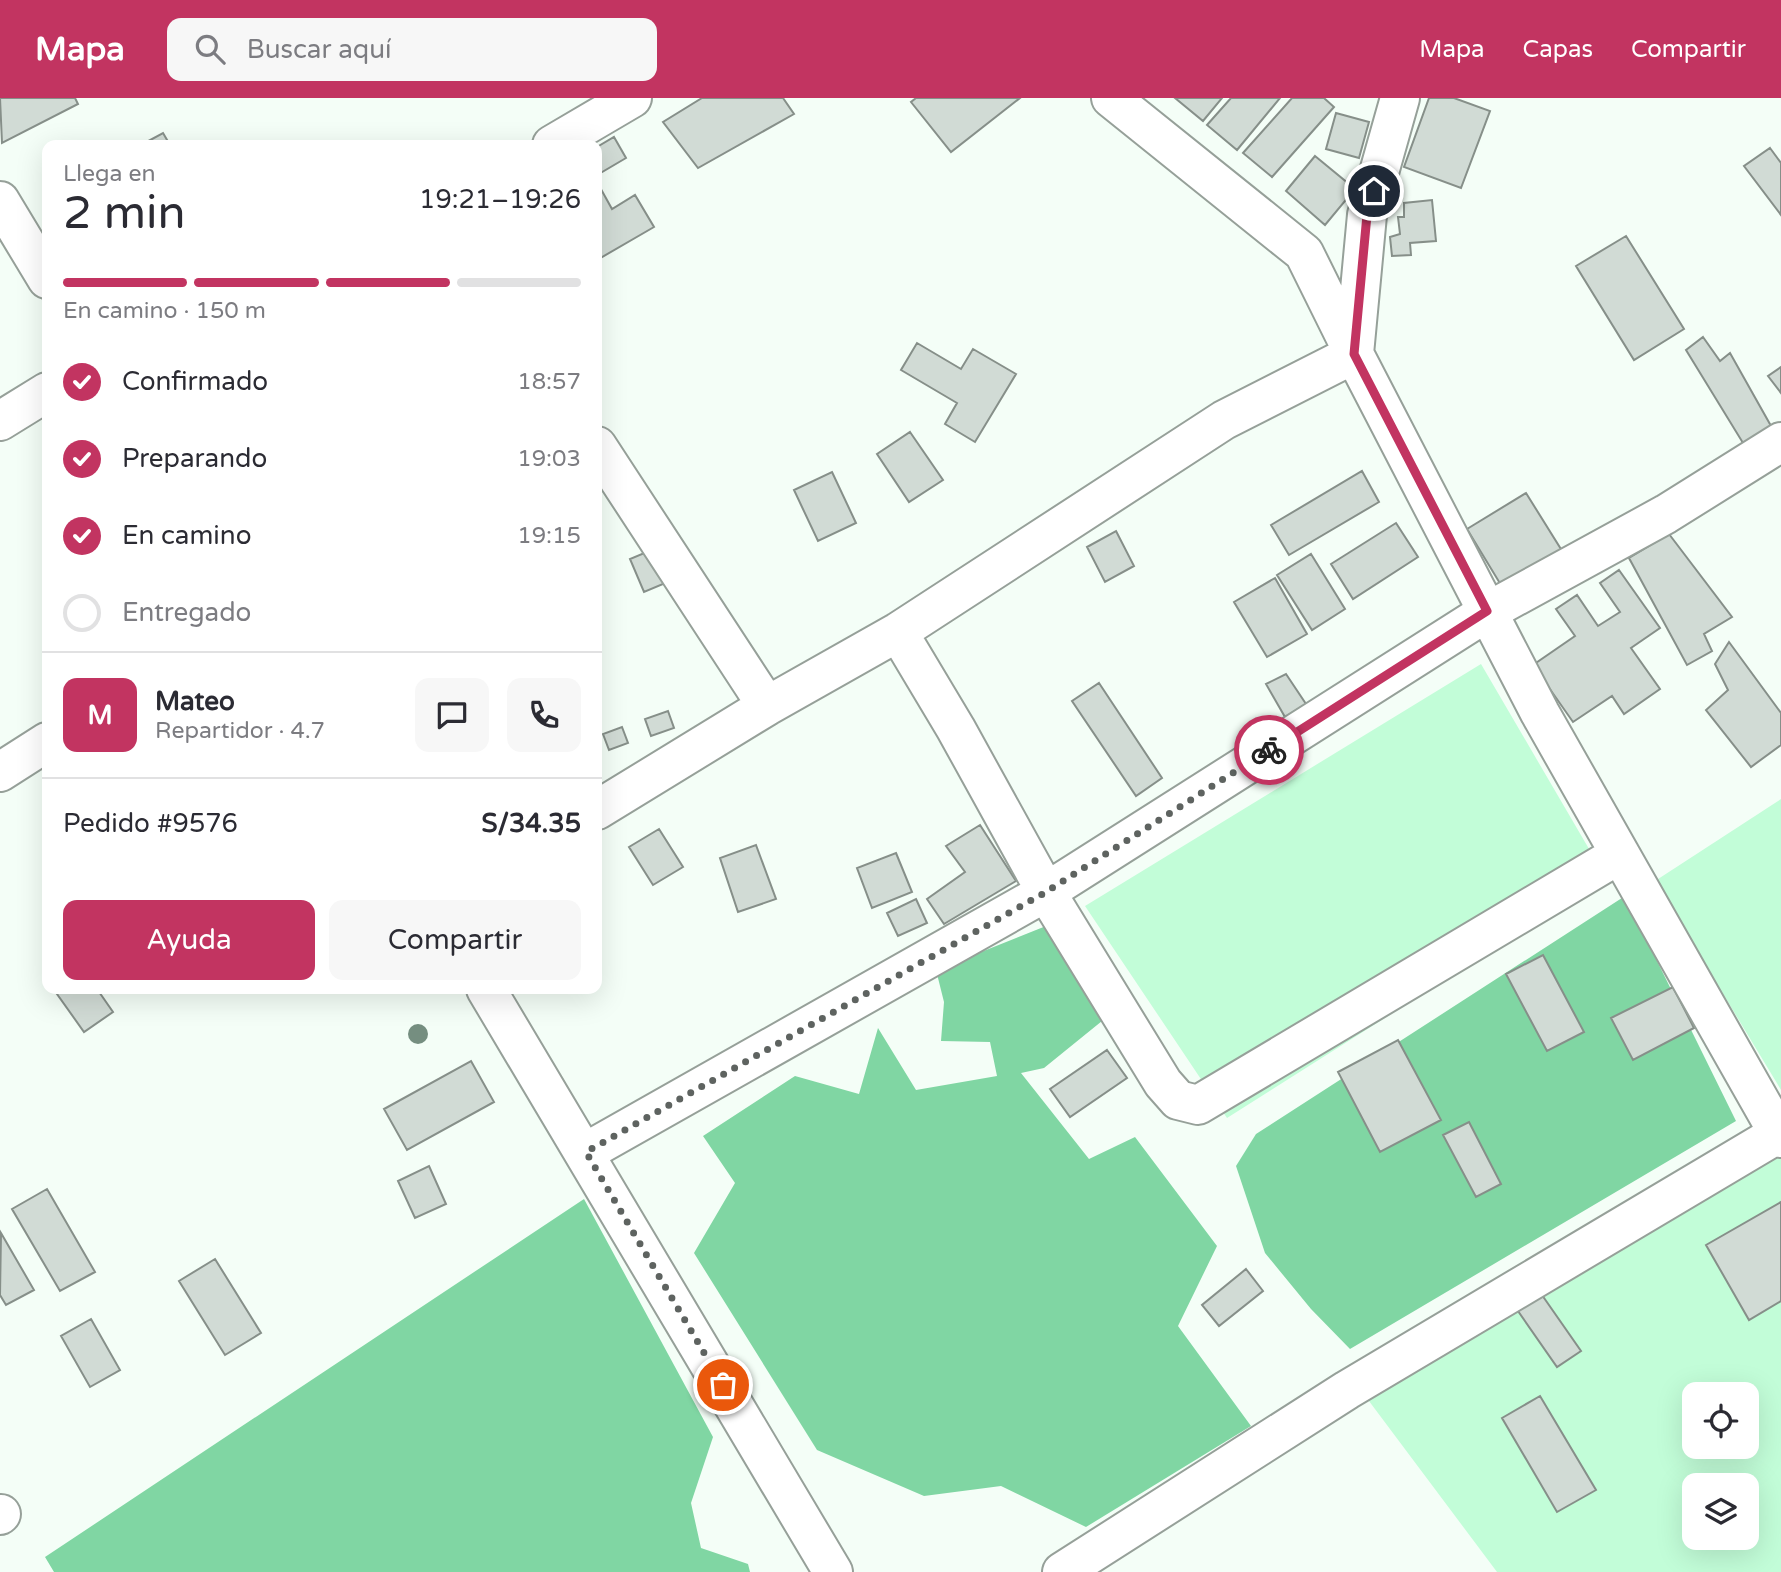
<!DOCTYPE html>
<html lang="es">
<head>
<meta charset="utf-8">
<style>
	body { margin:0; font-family:"Varela Round",sans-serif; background:#f7f7f7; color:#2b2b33; height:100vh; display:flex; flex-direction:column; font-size:26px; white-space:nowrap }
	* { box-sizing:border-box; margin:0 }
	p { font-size:23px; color:#7c7c81 }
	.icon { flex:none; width:38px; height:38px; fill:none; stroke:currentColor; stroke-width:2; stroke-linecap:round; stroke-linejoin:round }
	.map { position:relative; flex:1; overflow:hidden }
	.side { position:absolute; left:42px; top:42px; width:560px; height:854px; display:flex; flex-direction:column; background:#fff; border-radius:14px; box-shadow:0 7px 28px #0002 }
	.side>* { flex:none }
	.tools { position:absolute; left:1682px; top:1284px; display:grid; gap:14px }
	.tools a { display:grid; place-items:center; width:77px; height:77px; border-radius:14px; background:#fff; box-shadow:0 7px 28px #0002; font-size:35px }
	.pin { position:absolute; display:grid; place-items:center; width:60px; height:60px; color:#fff; margin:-30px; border:4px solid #fff; border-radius:50%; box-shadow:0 2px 7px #0007 }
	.courier { position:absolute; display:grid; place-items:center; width:70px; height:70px; margin:-35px; border:5px solid #c23461; border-radius:50%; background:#fff; color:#222; box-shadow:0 2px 9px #0007 }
	.summary em { font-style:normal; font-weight:600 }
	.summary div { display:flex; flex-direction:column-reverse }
	.summary { display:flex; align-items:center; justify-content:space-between; height:119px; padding:0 21px }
	h1 { font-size:46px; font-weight:600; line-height:52px }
	.bar { display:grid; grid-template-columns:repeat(4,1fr); gap:10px 7px; align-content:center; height:84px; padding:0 21px }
	.bar i { height:9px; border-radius:5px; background:#e1e1e2 }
	.bar .on { background:#c23461 }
	.bar p { grid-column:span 4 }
	.line { display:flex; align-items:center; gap:18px; padding:0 21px; border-top:2px solid #e1e1e2 }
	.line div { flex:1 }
	.round { display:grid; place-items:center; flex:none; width:74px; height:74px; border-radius:14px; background:#f7f7f7 }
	ol { padding:0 21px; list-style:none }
	li { display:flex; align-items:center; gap:21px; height:77px }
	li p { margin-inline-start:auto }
	li .icon { padding:7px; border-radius:50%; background:#c23461; color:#fff; stroke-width:4 }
	li:last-child { color:#7c7c81 }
	li i { width:38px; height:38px; border:4px solid #e1e1e2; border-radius:50% }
	.button { display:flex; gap:14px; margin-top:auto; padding:14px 21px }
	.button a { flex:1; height:80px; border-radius:14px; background:#c23461; color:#fff; font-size:28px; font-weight:600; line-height:80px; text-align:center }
	.button a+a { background:#f7f7f7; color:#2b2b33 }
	header { display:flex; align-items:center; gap:42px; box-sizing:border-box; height:98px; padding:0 35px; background:#c23461; color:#fff }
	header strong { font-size:33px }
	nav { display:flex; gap:38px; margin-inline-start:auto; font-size:24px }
	.search { width:490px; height:63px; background:#f7f7f7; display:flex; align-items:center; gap:18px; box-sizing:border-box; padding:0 24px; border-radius:14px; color:#7c7c81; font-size:26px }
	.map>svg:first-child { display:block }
</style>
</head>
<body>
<header>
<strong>Mapa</strong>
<div class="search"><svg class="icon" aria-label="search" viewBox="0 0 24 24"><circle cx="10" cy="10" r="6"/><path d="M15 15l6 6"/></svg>Buscar aquí</div>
<nav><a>Mapa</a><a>Capas</a><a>Compartir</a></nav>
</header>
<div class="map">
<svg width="1781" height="1474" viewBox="0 0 1781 1474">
	<rect width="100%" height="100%" fill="#f4fef7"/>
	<!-- green -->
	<path fill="#c2fdd8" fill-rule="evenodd" d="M1481,566L1606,780L1227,1020L1085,808Z
		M1781,701V992L1655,783Z
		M1781,1050V1474H1497L1357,1287ZM1694,1297H1746V1349H1694ZM1694,1388H1746V1440H1694Z"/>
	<!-- forest -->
	<path fill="#80d6a3" d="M1625,798L1736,1023L1350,1251L1311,1211L1265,1155L1236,1068L1256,1036Z
		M1046,828L1102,923L1044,970L1021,975L1089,1061L1135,1039L1217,1148L1178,1228L1251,1328L1086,1429L1001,1388L924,1398L817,1352L694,1155L735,1085L703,1038L795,978L859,996L878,930L916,992L997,978L990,944L941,943L944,904L936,872Z
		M584,1101L713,1339L691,1405L701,1450L748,1466L750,1474H54L45,1459Z"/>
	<!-- building -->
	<path fill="#d1dbd5" stroke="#868f89" stroke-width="2" d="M0,0H75L78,6L2,45Z
		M702,0H783L794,16L698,70L663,24Z
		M916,0H1020L951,54L911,4Z
		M1175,0H1222L1203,23Z
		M1231,0H1280L1237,52L1207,27Z
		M1292,0H1324L1334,9L1272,79L1243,55Z
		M1429,0H1454L1490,13L1461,90L1404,69Z
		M1336,15L1369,24L1359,60L1326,51Z
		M163,35L170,47H141Z
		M614,39L626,60L597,77V49Z
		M1770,50L1781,65V117L1744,68Z
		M1315,58L1355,91L1325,127L1286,93Z
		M597,84L612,111L635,97L654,129L597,162Z
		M1432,102L1436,143L1410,145L1411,157L1392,158L1390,139L1400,136L1398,119H1404V105Z
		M1626,138L1684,231L1634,262L1576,168Z
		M1703,239L1720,263L1730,255L1771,328L1743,345L1686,252Z
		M917,245L961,271L973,251L1016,276L975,344L945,326L957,305L901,272Z
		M1781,269V295L1768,278Z
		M910,334L943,382L909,404L877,356Z
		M1362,373L1379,404L1289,457L1271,427Z
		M832,374L856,425L818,443L794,392Z
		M1526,395L1564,456L1504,492L1467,431Z
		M1396,425L1418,459L1353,501L1331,466Z
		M1116,433L1134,468L1105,484L1087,449Z
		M1669,436L1732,519L1704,536L1712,553L1687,567L1629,460Z
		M661,448L675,481L644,494L630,461Z
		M1311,456L1345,511L1312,532L1277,477Z
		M1619,472L1660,530L1631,550L1660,591L1624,616L1612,598L1573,624L1533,567L1575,538L1556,511L1577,497L1598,528L1620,514L1600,485Z
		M1275,480L1307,536L1267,559L1234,504Z
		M1729,544L1781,615V647L1751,669L1706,612L1728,592L1715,566Z
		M1286,576L1306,606L1285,619L1266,586Z
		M1099,585L1162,680L1136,698L1072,603Z
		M668,613L674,630L651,638L645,621Z
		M622,629L628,645L609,652L603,636Z
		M980,727L1016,783L944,826L927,801L965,774L946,748Z
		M659,731L683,769L653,787L629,749Z
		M756,747L776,801L738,814L720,760Z
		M896,755L912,794L872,810L857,770Z
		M916,801L927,825L898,838L887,815Z
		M1543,857L1584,934L1547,953L1506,876Z
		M1673,889L1694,930L1633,962L1611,920Z
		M65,891H97L113,914L84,934L57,896Z
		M1398,942L1441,1022L1380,1054L1338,974Z
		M1107,952L1127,980L1070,1019L1050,991Z
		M471,963L494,1004L407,1052L384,1011Z
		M1469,1024L1501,1086L1476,1099L1443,1037Z
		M429,1068L446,1106L415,1120L398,1083Z
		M47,1091L95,1174L60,1193L12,1111Z
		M1781,1104V1203L1749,1222L1706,1147Z
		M1,1135L34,1192L6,1207L0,1197Z
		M215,1161L261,1235L225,1257L179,1183Z
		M1246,1171L1263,1193L1219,1228L1202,1207Z
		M1535,1187L1581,1253L1557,1269L1511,1203Z
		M91,1221L120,1272L90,1289L61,1238Z
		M1540,1298L1596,1392L1557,1414L1502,1320Z"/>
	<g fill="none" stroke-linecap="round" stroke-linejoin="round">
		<defs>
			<path id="minor" d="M1400,0L1367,117L1354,256L1540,615L1781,1040
				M552,47L632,0
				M0,103L47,181
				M0,323L47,294
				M597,348L767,608
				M898,534L956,631L1046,794L1163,985L1178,1002L1198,1007L1620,756
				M0,674L47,644
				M597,712L767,608L898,534L1224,322L1354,256L1304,155L1111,0
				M486,891L833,1474
				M586,1054L1046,794L1487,514L1666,416L1781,344
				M0,1417L1,1416
				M1062,1474L1347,1292L1781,1034"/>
		</defs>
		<!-- minor casing -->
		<use href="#minor" stroke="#96a099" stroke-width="42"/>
		<!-- minor -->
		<use href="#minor" stroke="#fff" stroke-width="38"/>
	</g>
	<!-- trees -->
	<circle fill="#758e80" cx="418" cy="936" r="10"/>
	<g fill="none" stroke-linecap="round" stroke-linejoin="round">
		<!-- done -->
		<path stroke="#5e6360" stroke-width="7" stroke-dasharray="0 12.6" d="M723,1287L586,1054L1046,794L1269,652"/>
		<!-- route -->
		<path stroke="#c23461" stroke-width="9" d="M1269,652L1487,513L1354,256L1367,117L1374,93"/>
	</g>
</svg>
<div class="tools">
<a><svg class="icon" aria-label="locate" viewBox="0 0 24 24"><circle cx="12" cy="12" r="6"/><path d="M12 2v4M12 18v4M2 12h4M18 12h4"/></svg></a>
<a><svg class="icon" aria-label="layers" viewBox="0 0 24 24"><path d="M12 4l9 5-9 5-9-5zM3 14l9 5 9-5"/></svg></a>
</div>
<div class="pin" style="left:723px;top:1287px;background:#ea580c"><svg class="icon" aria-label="bag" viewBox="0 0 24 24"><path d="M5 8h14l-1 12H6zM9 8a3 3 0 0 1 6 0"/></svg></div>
<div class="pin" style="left:1374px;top:93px;background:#1f2937"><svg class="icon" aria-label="home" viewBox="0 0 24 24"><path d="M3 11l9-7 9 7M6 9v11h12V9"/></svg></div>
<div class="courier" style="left:1269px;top:652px"><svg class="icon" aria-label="bike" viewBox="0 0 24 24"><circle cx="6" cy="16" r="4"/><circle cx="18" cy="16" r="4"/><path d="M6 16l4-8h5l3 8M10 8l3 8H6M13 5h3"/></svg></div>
<section class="side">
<div class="summary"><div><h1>2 min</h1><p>Llega en</p></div><em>19:21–19:26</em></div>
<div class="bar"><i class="on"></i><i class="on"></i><i class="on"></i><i></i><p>En camino · 150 m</p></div>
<ol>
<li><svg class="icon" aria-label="check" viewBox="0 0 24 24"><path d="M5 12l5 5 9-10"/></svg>Confirmado<p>18:57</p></li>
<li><svg class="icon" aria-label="check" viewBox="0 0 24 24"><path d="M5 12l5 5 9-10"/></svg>Preparando<p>19:03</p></li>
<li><svg class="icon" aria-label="check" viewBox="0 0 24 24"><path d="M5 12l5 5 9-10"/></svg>En camino<p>19:15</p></li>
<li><i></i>Entregado</li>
</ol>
<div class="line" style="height:126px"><b class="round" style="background:#c23461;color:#fff">M</b><div><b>Mateo</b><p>Repartidor · 4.7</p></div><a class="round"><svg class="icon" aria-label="chat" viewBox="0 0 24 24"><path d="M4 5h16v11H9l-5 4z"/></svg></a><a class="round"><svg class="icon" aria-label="phone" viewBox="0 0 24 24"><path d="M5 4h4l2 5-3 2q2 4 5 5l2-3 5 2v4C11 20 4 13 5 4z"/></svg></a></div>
<div class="line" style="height:91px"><div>Pedido #9576</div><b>S/34.35</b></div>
<div class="button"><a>Ayuda</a><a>Compartir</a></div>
</section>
</div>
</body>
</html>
